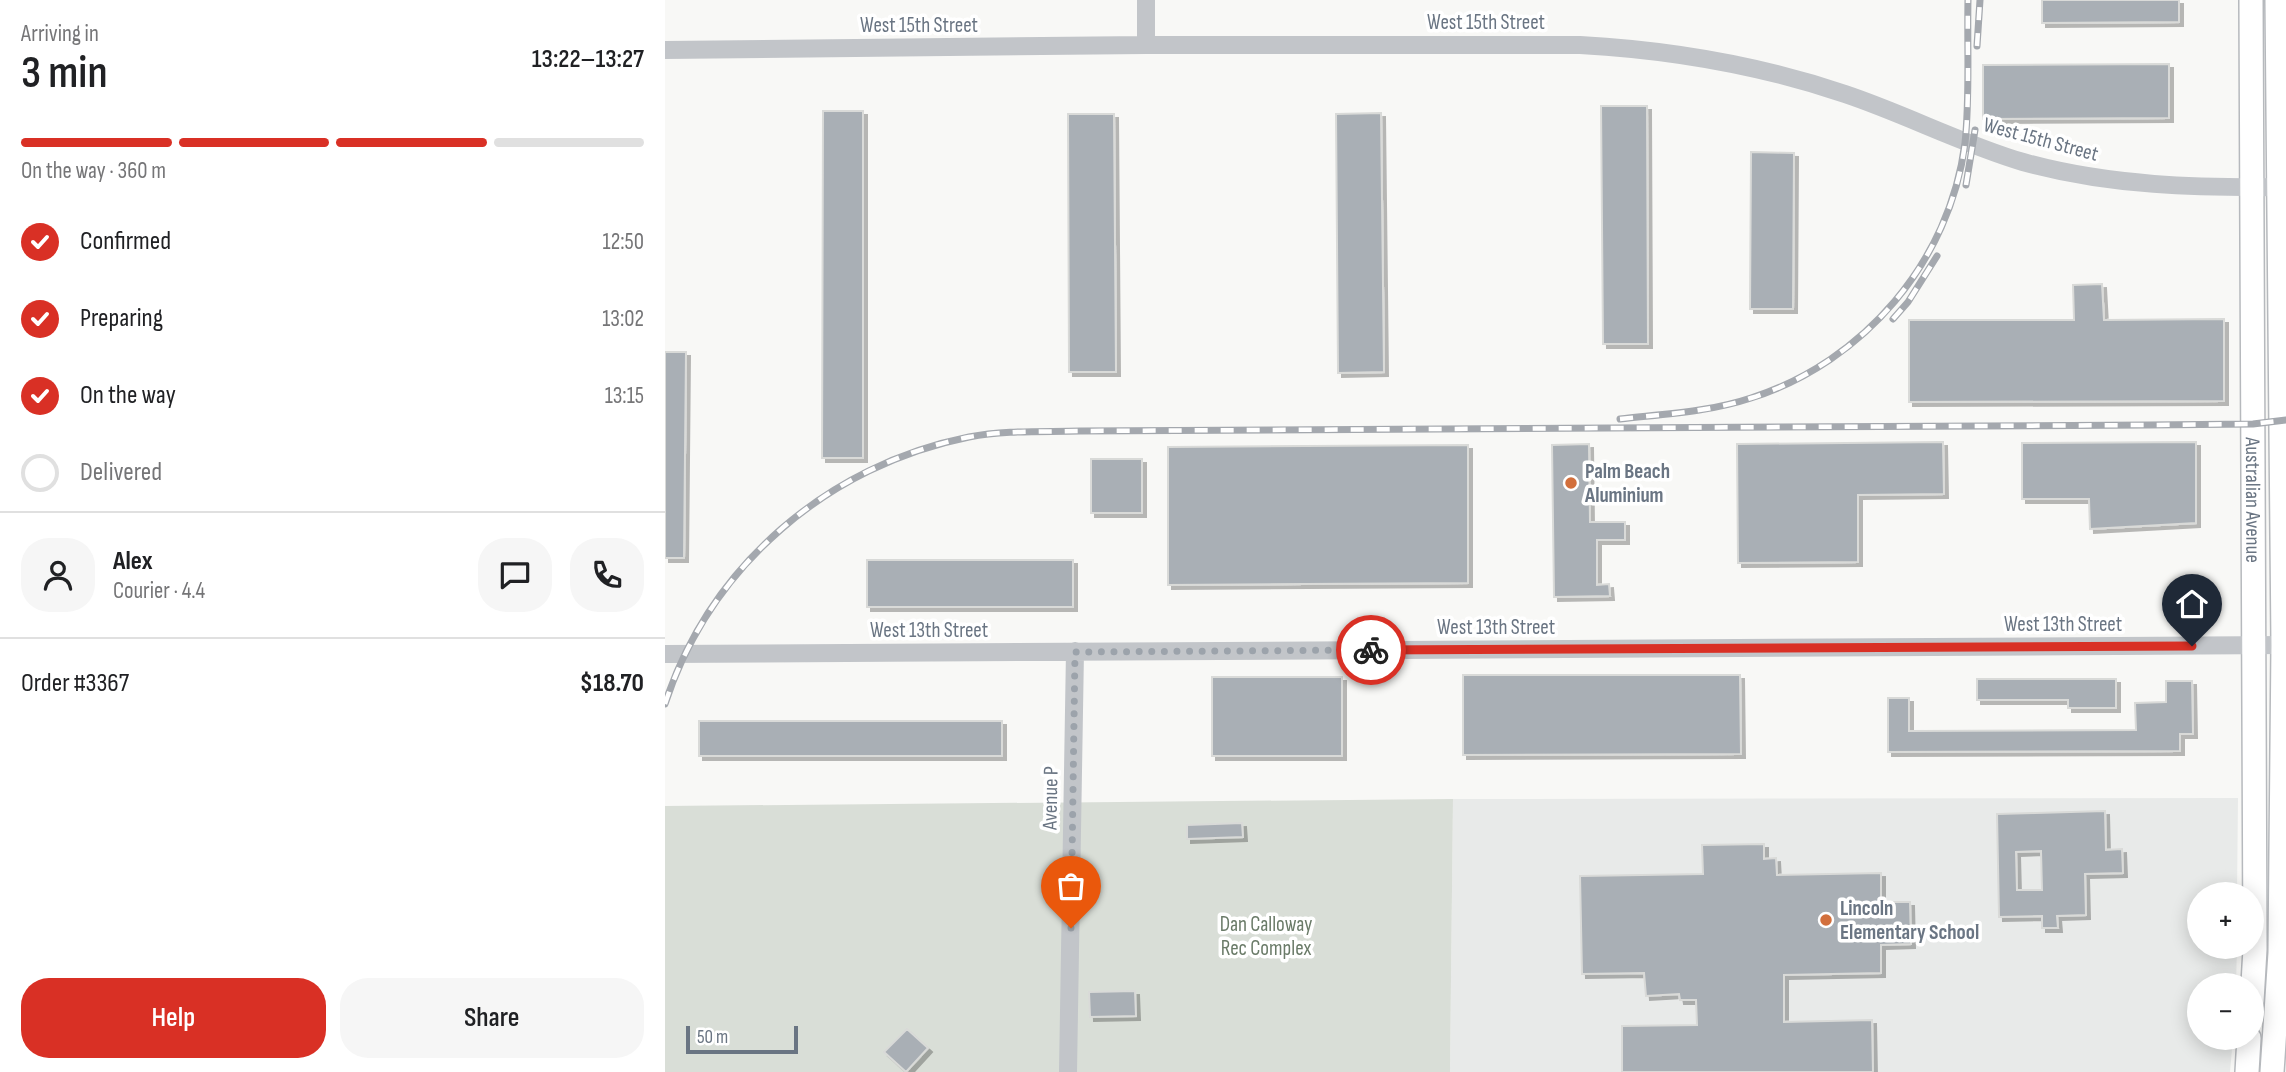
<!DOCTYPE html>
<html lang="en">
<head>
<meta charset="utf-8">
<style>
	body { margin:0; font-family:"Sofia Sans Condensed",sans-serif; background:#f6f6f6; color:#202124; height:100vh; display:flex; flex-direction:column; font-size:26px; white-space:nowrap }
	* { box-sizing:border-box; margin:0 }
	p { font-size:23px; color:#757577 }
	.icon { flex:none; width:38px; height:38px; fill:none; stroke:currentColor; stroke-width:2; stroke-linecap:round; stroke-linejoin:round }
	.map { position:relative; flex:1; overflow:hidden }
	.side { display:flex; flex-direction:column; background:#fff; width:665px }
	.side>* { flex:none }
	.tools { position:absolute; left:1522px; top:882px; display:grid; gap:14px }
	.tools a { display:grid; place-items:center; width:77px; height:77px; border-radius:50%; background:#fff; box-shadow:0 4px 18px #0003; font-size:35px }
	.scale { position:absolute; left:21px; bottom:18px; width:112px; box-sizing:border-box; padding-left:7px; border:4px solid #6a7583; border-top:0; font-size:19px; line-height:24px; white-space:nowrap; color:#6a7583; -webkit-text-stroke:5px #fff; paint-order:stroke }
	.pin { position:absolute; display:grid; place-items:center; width:60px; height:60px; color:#fff; margin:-72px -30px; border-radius:50% 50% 50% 0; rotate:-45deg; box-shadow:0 0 7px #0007 }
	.pin .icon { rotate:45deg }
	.courier { position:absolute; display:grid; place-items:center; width:70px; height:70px; margin:-35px; border:5px solid #d93025; border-radius:50%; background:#fff; color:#222; box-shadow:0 2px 9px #0007 }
	.head em { font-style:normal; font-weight:600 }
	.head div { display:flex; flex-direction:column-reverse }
	.head { display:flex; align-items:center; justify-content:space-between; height:119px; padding:0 21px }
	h1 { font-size:46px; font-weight:600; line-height:52px }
	.bar { display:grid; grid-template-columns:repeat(4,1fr); gap:10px 7px; align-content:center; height:84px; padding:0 21px }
	.bar i { height:9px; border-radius:5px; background:#e0e0e0 }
	.bar .on { background:#d93025 }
	.bar p { grid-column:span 4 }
	.line { display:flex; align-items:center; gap:18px; padding:0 21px; border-top:2px solid #e0e0e0 }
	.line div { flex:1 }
	.round { display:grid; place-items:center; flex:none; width:74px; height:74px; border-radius:28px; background:#f6f6f6 }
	ol { padding:0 21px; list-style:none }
	li { display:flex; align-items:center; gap:21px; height:77px }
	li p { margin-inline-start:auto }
	li .icon { padding:7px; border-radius:50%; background:#d93025; color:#fff; stroke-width:4 }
	li:last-child { color:#757577 }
	li i { width:38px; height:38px; border:4px solid #e0e0e0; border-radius:50% }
	.cta { display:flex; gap:14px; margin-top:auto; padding:14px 21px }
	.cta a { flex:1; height:80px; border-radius:28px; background:#d93025; color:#fff; font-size:28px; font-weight:600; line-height:80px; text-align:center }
	.cta a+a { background:#f6f6f6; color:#202124 }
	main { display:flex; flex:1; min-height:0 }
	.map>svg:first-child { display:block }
</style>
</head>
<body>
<main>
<section class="side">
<div class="head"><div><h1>3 min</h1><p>Arriving in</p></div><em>13:22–13:27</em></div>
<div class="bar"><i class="on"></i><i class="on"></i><i class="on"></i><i></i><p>On the way · 360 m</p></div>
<ol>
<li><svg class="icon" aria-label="check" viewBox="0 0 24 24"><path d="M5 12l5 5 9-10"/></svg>Confirmed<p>12:50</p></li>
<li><svg class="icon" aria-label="check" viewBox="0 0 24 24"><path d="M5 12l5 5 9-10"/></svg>Preparing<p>13:02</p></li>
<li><svg class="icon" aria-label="check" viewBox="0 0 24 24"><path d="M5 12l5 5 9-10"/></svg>On the way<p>13:15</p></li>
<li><i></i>Delivered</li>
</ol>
<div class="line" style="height:126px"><a class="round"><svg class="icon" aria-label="person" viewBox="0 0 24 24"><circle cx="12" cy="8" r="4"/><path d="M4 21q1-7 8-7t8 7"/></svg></a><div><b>Alex</b><p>Courier · 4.4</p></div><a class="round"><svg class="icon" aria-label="chat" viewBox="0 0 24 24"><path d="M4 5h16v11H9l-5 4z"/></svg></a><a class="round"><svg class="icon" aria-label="phone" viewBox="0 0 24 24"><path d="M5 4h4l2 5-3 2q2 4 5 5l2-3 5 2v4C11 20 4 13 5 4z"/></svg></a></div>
<div class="line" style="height:91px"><div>Order #3367</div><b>$18.70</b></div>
<div class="cta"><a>Help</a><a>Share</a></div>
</section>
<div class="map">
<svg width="1621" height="1072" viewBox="0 0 1621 1072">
	<defs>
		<filter id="shadow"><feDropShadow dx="4" dy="4" stdDeviation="0" flood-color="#0004"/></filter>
	</defs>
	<rect width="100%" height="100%" fill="#f8f8f6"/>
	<!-- built -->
	<path fill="#e8eae9" d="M1573,798L1572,894H1535V947H1572L1571,985H1535V1038H1568L1565,1072H785L788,799Z"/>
	<!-- park -->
	<path fill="#d9ded7" d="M788,799L785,1072H0V806Z"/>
	<!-- building -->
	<path fill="#a9afb5" stroke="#d9dad8" stroke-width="2" fill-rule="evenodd" filter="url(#shadow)" d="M1377,0H1514V22L1377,23Z
		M1504,64V118L1318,119V65Z
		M936,106H982L983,344H938Z
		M158,111H198V458H157Z
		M716,113L719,372L673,373L671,114Z
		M403,114H449L451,372H404Z
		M1086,152L1129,153L1128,309H1085Z
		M1437,284L1439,320L1559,319V401L1244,402V320H1409L1408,285Z
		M0,352H21L19,558H0Z
		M1278,442L1279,494L1193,495V562L1073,563L1072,444Z
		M1531,442V523L1425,529L1424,499H1357V443Z
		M924,444L925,522H960V540H932V585L944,584L945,596L889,597L887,445Z
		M803,445V583L503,585V447Z
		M426,459H477V513H426Z
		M202,560H408V607H202Z
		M798,675H1075L1076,754L798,755Z
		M547,677H677V756H547Z
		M1312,679H1451V708H1403V700H1312Z
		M1501,681H1527L1528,734H1515V751L1223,752V698H1244V731L1471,730L1470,703L1501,702Z
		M34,721H337V756H34Z
		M1440,811L1441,850L1457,849L1458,873L1420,874L1421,915L1392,916L1393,928H1377V916L1334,917L1332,814ZM1376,851L1377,890H1352L1351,852Z
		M577,823L578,837L522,839V825Z
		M1099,844V859L1111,858L1112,875L1216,873V902H1245L1246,944L1216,945V973L1119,975V1022L1207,1020L1208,1072H957V1026L1032,1025L1031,1000H1015L1014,994L981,996L979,973L917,974L915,876L1038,874L1037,845Z
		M470,991L471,1016L425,1017L424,992Z
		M242,1029L263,1048L241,1072L219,1052Z"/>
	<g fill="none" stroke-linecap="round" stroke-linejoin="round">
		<defs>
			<g id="major">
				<path id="s1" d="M1586,0L1590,949L1587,1001"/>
				<path d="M1582,1072L1584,1038"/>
				<path d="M1607,1072L1615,953L1618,645L1612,0"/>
			</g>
		</defs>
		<!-- major casing -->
		<use href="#major" stroke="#b6b9bd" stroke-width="26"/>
		<!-- minor -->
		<path stroke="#c2c5c9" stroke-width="18" d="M481,45V0
			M0,50L481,45H915C1006,50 1094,65 1180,94C1240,114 1297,144 1358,162C1444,186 1533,188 1621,187
			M0,654L1621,645
			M403,1072L410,651"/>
		<!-- major -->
		<use href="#major" stroke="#fff" stroke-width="23"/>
		<defs>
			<path id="rail" d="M1312,46L1315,0
				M1301,185L1310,130
				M1228,319L1243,302L1272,256
				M955,419C1000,414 1044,412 1086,398C1199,362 1285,261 1300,143C1305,97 1302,47 1303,0
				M0,704C45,566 163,465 304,437C340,430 378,432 415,431L1483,425L1588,424L1621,420"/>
		</defs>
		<!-- rail casing -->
		<use href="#rail" stroke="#a4a8ae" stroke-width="7"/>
		<!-- rail -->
		<use href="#rail" stroke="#fff" stroke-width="4.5" stroke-dasharray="13" stroke-linecap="butt"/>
	</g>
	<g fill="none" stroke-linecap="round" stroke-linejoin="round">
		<!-- done -->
		<path stroke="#9ca3ab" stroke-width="7" stroke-dasharray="0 12.6" d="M406,928L410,652L706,650"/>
		<!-- route -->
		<path stroke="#d93025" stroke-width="9" d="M706,650L1527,646"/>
	</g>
	<!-- markers -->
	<g fill="#d26f3c" stroke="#fff" stroke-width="2.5">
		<circle cx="906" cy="483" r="7"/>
		<circle cx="1161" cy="920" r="7"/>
	</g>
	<g text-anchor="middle" stroke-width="7" stroke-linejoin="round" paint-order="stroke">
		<!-- street labels -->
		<g font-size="21" fill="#6a7583" stroke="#fff">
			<text x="821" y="29">West 15th Street</text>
			<text x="254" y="32">West 15th Street</text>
			<text transform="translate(1376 139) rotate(15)" y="7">West 15th Street</text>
			<text dy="7" stroke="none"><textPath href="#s1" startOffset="500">Australian Avenue</textPath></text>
			<text x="1398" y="631">West 13th Street</text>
			<text x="831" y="634">West 13th Street</text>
			<text x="264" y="637">West 13th Street</text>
			<text transform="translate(385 798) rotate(-89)" y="7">Avenue P</text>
		</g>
		<!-- poi labels -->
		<g font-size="21" font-weight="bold" fill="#6a7583" stroke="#fff" text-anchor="start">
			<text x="920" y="478">Palm Beach<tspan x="920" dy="24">Aluminium</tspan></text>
			<text x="1175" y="915">Lincoln<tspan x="1175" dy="24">Elementary School</tspan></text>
		</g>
		<!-- park labels -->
		<g font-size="21" fill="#6a7b68" stroke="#fff">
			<text x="601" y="931">Dan Calloway<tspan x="601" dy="24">Rec Complex</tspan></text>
		</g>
	</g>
</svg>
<div class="tools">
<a>+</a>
<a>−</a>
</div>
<div class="scale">50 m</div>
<div class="pin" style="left:406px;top:928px;background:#ea580c"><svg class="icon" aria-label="bag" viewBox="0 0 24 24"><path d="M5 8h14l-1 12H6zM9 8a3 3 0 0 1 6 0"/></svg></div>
<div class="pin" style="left:1527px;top:646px;background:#1f2937"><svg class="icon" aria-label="home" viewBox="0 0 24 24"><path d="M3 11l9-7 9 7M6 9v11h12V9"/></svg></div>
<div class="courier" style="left:706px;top:650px"><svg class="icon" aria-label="bike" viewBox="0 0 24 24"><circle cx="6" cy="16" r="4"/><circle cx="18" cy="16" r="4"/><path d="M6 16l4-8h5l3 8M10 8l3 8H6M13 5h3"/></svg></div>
</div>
</main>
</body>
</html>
